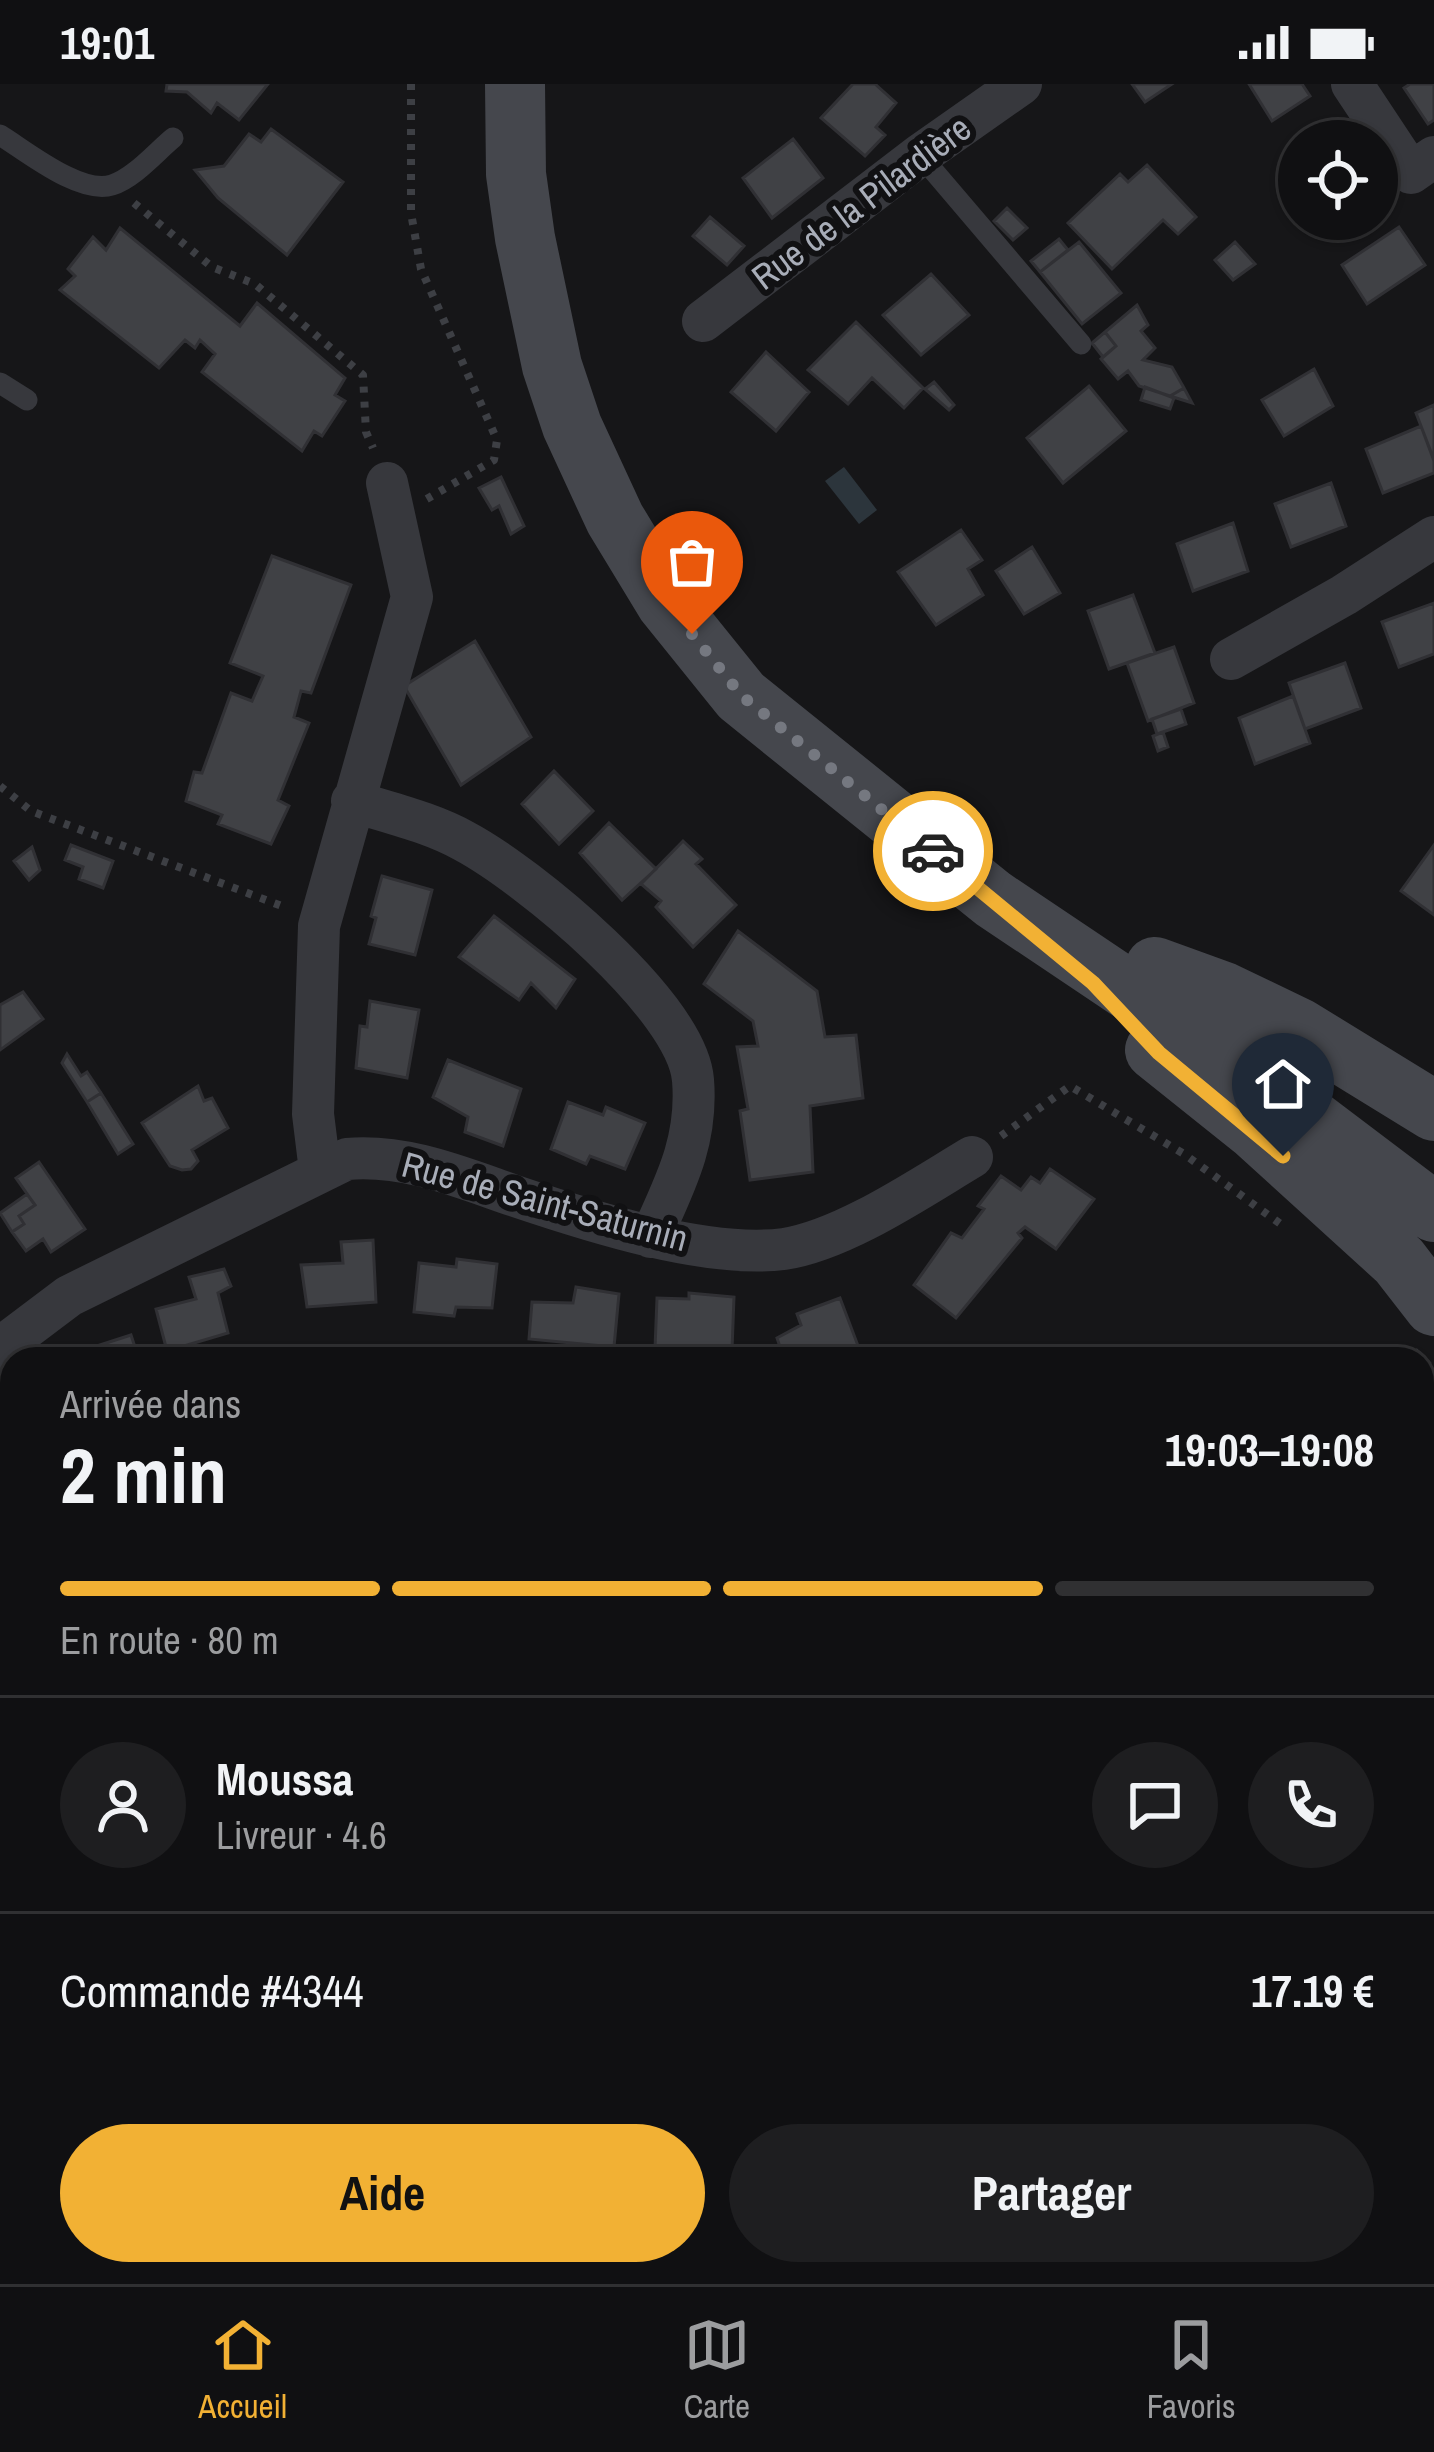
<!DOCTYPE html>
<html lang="fr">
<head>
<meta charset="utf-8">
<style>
	body { margin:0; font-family:"Archivo Narrow",sans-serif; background:#1e1e20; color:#f1f3f6; height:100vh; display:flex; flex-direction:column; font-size:45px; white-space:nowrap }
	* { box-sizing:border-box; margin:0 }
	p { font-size:39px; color:#9c9d9f }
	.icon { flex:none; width:66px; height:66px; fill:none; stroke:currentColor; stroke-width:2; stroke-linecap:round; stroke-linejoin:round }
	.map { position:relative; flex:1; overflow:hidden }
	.details { position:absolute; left:0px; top:1263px; width:1434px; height:939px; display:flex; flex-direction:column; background:#101012; border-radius:36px 36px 0 0; box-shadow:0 3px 9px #0004,0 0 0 3px #303032 }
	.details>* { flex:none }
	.buttons { position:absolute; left:1278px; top:36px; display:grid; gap:24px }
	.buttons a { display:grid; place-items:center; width:120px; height:120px; border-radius:50%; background:#101012; box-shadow:0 3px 9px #0004,0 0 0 3px #303032; font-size:60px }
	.pin { position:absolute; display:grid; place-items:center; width:102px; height:102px; color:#fff; margin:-123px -51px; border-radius:50% 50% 50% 0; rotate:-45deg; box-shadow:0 0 12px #0007 }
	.pin .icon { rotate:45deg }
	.courier { position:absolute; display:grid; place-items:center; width:120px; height:120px; margin:-60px; border:9px solid #f2b134; border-radius:50%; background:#fff; color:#222; box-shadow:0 3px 15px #0007 }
	.head em { font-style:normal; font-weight:800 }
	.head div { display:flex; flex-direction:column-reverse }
	.head { display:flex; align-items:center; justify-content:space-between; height:204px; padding:0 60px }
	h1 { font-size:78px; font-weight:800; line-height:90px }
	.bar { display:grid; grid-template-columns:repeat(4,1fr); gap:18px 12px; align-content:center; height:144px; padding:0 60px }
	.bar i { height:15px; border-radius:9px; background:#303032 }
	.bar .selected { background:#f2b134 }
	.bar p { grid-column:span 4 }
	.line { display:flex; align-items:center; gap:30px; padding:0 60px; border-top:3px solid #303032 }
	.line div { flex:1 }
	.round { display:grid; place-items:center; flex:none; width:126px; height:126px; border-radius:63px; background:#1e1e20 }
	.button { display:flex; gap:24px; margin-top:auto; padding:24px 60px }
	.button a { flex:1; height:138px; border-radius:72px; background:#f2b134; color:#111; font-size:48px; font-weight:800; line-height:138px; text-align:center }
	.button a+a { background:#1e1e20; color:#f1f3f6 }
	.status { display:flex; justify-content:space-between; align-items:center; height:84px; padding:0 60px; background:#101012; direction:ltr }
	.status svg { height:33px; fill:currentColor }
	.tabs { display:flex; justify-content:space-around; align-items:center; height:168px; border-top:3px solid #303032; background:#101012; font-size:33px; color:#9c9d9f }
	.tabs a { display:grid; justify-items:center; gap:6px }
	.tabs .selected { color:#f2b134 }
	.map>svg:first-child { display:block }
</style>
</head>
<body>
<div class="status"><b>19:01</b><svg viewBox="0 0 49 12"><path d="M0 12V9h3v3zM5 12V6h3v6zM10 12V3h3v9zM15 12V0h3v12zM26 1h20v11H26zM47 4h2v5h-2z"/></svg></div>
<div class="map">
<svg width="1434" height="2200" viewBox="0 0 1434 2200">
	<rect width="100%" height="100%" fill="#161618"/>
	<!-- water -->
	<path fill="#2c353c" d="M844,383L877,426L859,440L825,397Z"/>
	<!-- building -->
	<path fill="#404145" stroke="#303034" stroke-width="3" d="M167,0H268L239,36L217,19L211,29L187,8L166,7Z
		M853,0H875L896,19L876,43L885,51L865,72L821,34Z
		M1132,0H1172L1145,18Z
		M1249,0H1302L1310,12L1272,37Z
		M1410,0H1434V36L1428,40L1404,4Z
		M1328,38L1341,57H1299Z
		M271,45L343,98L287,171L218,114L195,86L224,82L249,50L261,58Z
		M793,55L823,94L772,134L743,94Z
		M1147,81L1196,133L1178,150L1163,136L1112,185L1068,139L1120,90L1128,98Z
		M1007,124L1027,144L1013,156L994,137Z
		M710,133L744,162L727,181L693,152Z
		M1399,143L1425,181L1367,220L1342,181Z
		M120,144L240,242L257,219L345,294L335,311L345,317L322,352L314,347L302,367L202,288L215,270L200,256L195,264L185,256L159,284L60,206L75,192L68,185L93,153L106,166Z
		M1059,155L1068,166L1040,188L1031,177Z
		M1079,158L1121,209L1082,240L1040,188Z
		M1235,158L1255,180L1233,196L1215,176Z
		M931,190L969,231L921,271L883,231Z
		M1137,221L1148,241L1141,247L1155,264L1143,276L1172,283L1184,304L1170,312L1139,302L1128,287L1118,295L1101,275L1116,262L1105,248Z
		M856,238L923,304L904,324L872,294L848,320L808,286Z
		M1105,248L1116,262L1103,273L1092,259Z
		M766,268L809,308L776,347L731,308Z
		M1314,285L1333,322L1284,352L1262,316Z
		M934,298L954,321L949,326L925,305Z
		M1089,302L1126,347L1063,399L1027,354Z
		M1145,303L1174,314L1170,325L1141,316Z
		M1184,304L1192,319L1170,312Z
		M1434,321V376L1416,329Z
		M1421,342L1434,377V389L1383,409L1366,365Z
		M501,393L524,442L511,450L499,422L492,426L479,404Z
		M1331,399L1346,442L1291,463L1275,420Z
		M1233,439L1248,487L1193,507L1177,460Z
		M961,446L982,476L968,485L983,511L936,541L898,488Z
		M1032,463L1060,509L1024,530L996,487Z
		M272,472L351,501L311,609L301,607L294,633L309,639L278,716L289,722L271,760L218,740L222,731L186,717L194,688L202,689L231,609L252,617L263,592L230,579Z
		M1133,511L1155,569L1109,585L1088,527Z
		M1434,519V570L1399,583L1382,538Z
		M475,557L531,653L461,701L404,602Z
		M1174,563L1194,619L1148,637L1127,579Z
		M1345,579L1361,624L1305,645L1289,599Z
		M1293,612L1310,659L1255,680L1239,634Z
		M1181,625L1186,640L1157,650L1152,635Z
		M1163,648L1168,663L1158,667L1153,652Z
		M554,687L593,727L559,760L522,720Z
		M609,739L656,785L622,816L580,769Z
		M683,757L702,775L696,780L736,821L693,863L656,823L661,817L641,800Z
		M71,761L113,777L103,804L79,795L83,783L65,776Z
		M1434,761V831L1401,807Z
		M32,763L40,786L29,796L14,777Z
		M382,792L432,806L415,871L369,860L376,834L371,832Z
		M494,832L575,895L556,924L531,899L519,916L459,873Z
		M738,847L817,907L825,953L856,951L863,1014L810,1022L813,1088L750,1096L740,1027L748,1025L737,963L758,962L753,937L704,900Z
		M23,908L43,935L0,966V921Z
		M370,917L419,926L407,994L356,984L360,942L367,943Z
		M67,970L81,992L87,988L101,1009L87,1018L62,979Z
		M448,976L521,1005L503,1062L465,1048L468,1033L433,1013Z
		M198,1002L204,1017L212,1014L228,1044L192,1066L198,1077L191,1085L182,1086L170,1082L142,1039Z
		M101,1009L133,1060L118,1070L87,1018Z
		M568,1018L603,1031L606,1023L645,1039L625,1085L590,1072L586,1080L551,1065Z
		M39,1078L85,1145L51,1168L43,1155L26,1167L12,1148L24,1140L19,1132L35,1121L16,1094Z
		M1050,1085L1094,1115L1056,1165L1025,1143L1018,1149L1022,1154L956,1234L914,1201L951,1149L962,1154L984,1125L978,1122L1001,1092L1021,1106L1031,1093L1040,1099Z
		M27,1110L35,1121L19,1132L24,1140L12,1148L0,1129Z
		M373,1156L376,1218L307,1223L301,1181L343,1179L341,1158Z
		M457,1175L497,1180L492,1224L456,1223L454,1232L414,1228L419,1179L456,1183Z
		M224,1185L231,1202L218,1209L228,1249L167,1267L156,1225L196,1215L189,1193Z
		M576,1203L619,1210L614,1263L529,1255L532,1218L573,1219Z
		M689,1209L734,1213L732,1266L655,1264L657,1214L689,1215Z
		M840,1214L860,1267L838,1275H784L777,1254L801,1241L797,1230Z
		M131,1251L139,1275H77L75,1269Z
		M1434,1404V1444L1422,1414V1408Z
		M0,1440L10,1472L0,1475Z
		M1434,1573V1625L1427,1628L1422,1615V1577Z
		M12,1577V1631L0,1635V1580Z
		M1434,1740V1814H1431L1422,1770V1743Z
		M1434,1868V1893L1422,1896V1870Z
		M0,1882H12V1950H0Z
		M1434,1893V1922L1427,1924L1422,1896Z
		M550,2190L552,2200H478L476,2193Z
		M602,2190H628L630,2199L604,2200Z
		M767,2190H809L811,2200H769Z
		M964,2190H992L994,2200H946L945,2194Z"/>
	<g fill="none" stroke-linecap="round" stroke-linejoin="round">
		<!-- path -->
		<path stroke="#3d3f44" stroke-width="8" stroke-dasharray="6 9" stroke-linecap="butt" d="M411,0V129L421,185L497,356L494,376L425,416
			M134,119L212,183L255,200L363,291L366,348L373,364
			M0,702L31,727L287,824
			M1001,1052L1070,1002L1184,1070L1282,1141
			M1414,1267L1434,1287
			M430,2190L432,2200"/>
		<!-- service -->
		<path stroke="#37383d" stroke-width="21" d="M0,51C26,67 80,111 112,101C134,94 155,69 173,54
			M920,71L1081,260
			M0,299L27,316
			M1422,1435L1434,1463
			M569,2190L571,2200
			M842,2190L844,2200"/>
		<!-- minor -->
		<path stroke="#37383d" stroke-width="42" d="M1352,0L1411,89L1434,73
			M703,237L920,71L1021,0
			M1231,575L1344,511L1434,453
			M352,717C389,729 430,738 464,757C528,791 687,922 693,996C698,1057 675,1100 651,1153
			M320,1087L313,1030L319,842L412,513L387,399
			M0,1264L69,1212L347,1075C406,1070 460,1093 515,1112C589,1137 707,1175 784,1165C844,1156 920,1104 972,1073
			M1422,1672L1434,1671
			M0,1759H12"/>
		<!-- secondary -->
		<path stroke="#45474d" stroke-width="60" d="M515,0L516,90L525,154L552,282L572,342L615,435L666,519L741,612L993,815L1230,974L1434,1128
			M1155,883L1224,908L1299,944L1434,1027
			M1155,966L1255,1046L1399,1177L1434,1222"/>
	</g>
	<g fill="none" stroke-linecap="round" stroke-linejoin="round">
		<!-- done -->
		<path stroke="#757880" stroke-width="12" stroke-dasharray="0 21.6" d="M692,550L742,612L933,767"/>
		<!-- route -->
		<path stroke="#f2b134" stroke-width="15" d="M933,767L1093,899L1159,969L1283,1072"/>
	</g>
	<g text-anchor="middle" stroke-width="12" stroke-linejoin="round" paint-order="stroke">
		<!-- street labels -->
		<g font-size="36" fill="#a8adb8" stroke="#111113">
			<text transform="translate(861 118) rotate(-37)" y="13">Rue de la Pilardière</text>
			<text transform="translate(545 1117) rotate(15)" y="13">Rue de Saint-Saturnin</text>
		</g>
	</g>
</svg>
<div class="buttons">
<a><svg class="icon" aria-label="locate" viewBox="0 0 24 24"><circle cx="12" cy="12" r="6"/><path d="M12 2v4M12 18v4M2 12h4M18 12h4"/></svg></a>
</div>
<div class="pin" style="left:692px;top:550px;background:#ea580c"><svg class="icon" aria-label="bag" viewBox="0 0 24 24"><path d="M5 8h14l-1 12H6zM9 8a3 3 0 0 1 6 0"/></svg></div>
<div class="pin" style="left:1283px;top:1072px;background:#1f2937"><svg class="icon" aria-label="home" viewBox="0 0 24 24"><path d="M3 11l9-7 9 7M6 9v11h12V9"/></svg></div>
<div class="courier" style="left:933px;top:767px"><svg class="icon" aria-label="car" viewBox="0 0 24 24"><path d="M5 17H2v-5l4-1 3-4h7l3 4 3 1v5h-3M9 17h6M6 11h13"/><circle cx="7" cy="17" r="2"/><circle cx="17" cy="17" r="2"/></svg></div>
<section class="details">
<div class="head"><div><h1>2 min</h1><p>Arrivée dans</p></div><em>19:03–19:08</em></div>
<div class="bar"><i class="selected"></i><i class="selected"></i><i class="selected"></i><i></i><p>En route · 80 m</p></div>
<div class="line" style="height:216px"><a class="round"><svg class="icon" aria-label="person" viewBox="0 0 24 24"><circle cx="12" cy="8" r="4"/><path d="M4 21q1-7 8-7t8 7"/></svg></a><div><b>Moussa</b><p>Livreur · 4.6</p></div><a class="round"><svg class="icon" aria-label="chat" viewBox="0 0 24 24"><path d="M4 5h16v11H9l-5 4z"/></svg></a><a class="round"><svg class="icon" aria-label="phone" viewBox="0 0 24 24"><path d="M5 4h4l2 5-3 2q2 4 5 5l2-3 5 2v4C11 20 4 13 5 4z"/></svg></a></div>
<div class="line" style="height:156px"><div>Commande #4344</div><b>17.19 €</b></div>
<div class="button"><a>Aide</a><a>Partager</a></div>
</section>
</div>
<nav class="tabs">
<a class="selected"><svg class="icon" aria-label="home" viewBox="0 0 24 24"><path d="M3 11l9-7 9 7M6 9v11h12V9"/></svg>Accueil</a>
<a><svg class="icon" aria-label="map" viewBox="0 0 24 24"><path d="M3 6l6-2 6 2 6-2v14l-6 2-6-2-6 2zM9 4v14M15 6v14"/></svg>Carte</a>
<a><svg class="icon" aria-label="saved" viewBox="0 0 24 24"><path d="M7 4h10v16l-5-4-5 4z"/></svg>Favoris</a>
</nav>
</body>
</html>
